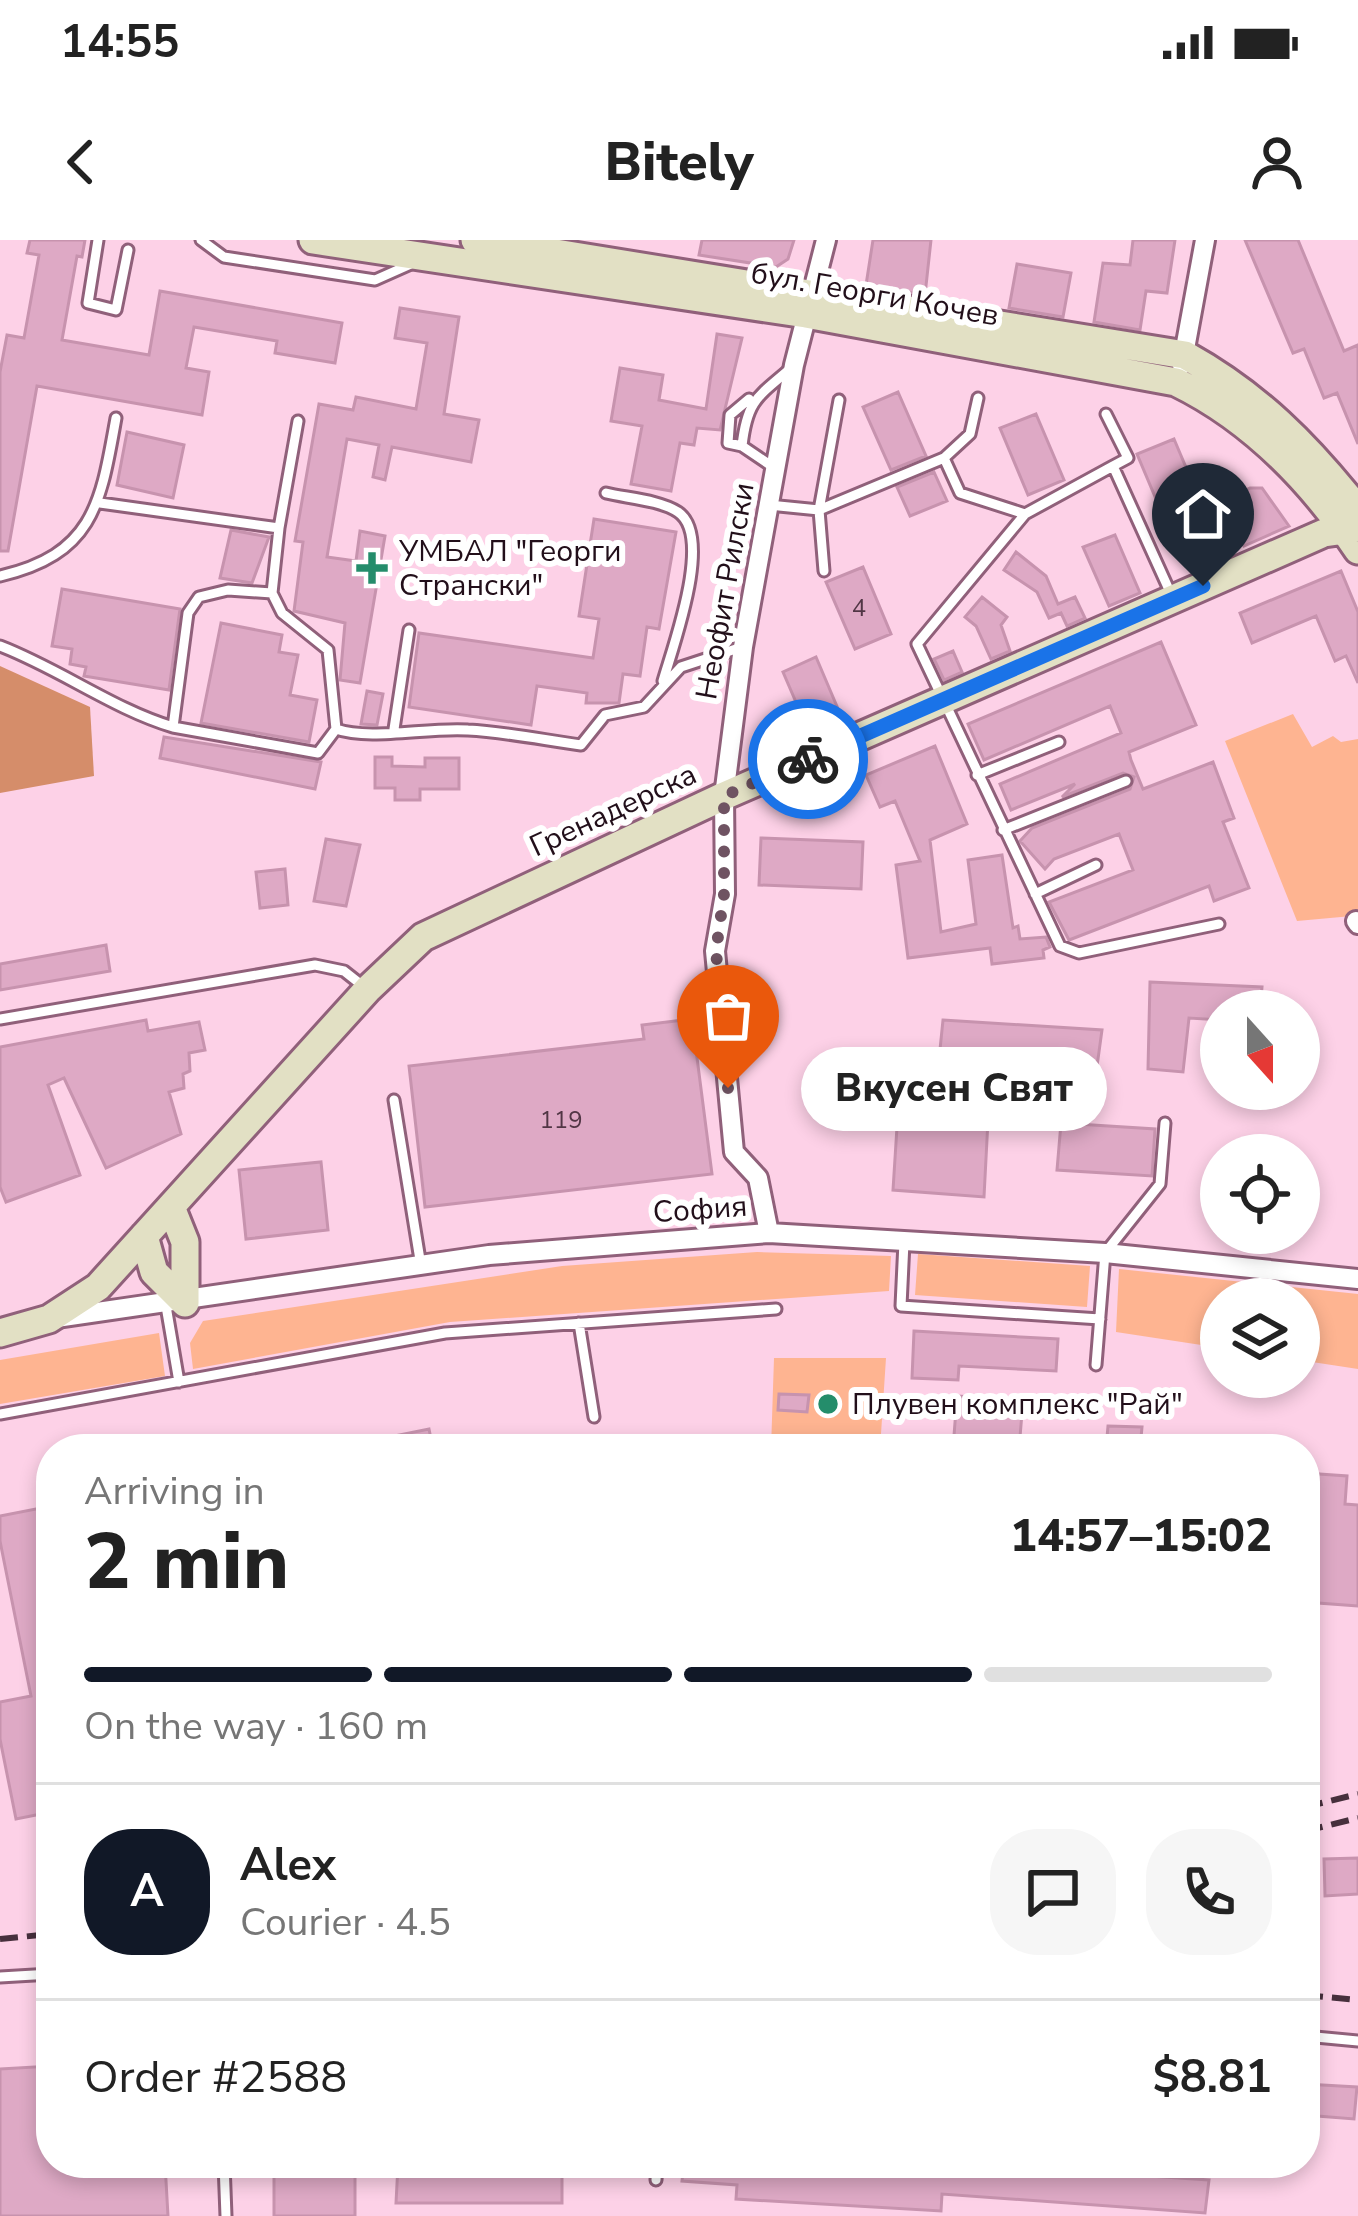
<!DOCTYPE html>
<html lang="en">
<head>
<meta charset="utf-8">
<style>
	body { margin:0; font-family:"Nunito Sans",sans-serif; background:#f6f6f6; color:#222; height:100vh; display:flex; flex-direction:column; font-size:45px; white-space:nowrap }
	* { box-sizing:border-box; margin:0 }
	p { font-size:39px; color:#767676 }
	.icon { flex:none; width:66px; height:66px; fill:none; stroke:currentColor; stroke-width:2; stroke-linecap:round; stroke-linejoin:round }
	.map { position:relative; flex:1; overflow:hidden }
	.side { position:absolute; left:36px; top:1194px; width:1284px; height:744px; display:flex; flex-direction:column; background:#fff; border-radius:48px; box-shadow:0 6px 18px #0003 }
	.side>* { flex:none }
	.needle { width:78px; rotate:159deg }
	.buttons { position:absolute; left:1200px; top:750px; display:grid; gap:24px }
	.buttons a { display:grid; place-items:center; width:120px; height:120px; border-radius:50%; background:#fff; box-shadow:0 6px 18px #0003; font-size:60px }
	.pin { position:absolute; display:grid; place-items:center; width:102px; height:102px; color:#fff; margin:-123px -51px; border-radius:50% 50% 50% 0; rotate:-45deg; box-shadow:0 0 12px #0007 }
	.pin .icon { rotate:45deg }
	.courier { position:absolute; display:grid; place-items:center; width:120px; height:120px; margin:-60px; border:9px solid #1a73e8; border-radius:50%; background:#fff; color:#222; box-shadow:0 3px 15px #0007 }
	.bubble { position:absolute; height:84px; border-radius:42px; background:#fff; box-shadow:0 6px 18px #0003; font-size:39px; font-weight:800; line-height:84px; text-align:center }
	.overview em { font-style:normal; font-weight:800 }
	.overview div { display:flex; flex-direction:column-reverse }
	.overview { display:flex; align-items:center; justify-content:space-between; height:204px; padding:0 48px }
	h1 { font-size:78px; font-weight:800; line-height:90px }
	.bar { display:grid; grid-template-columns:repeat(4,1fr); gap:18px 12px; align-content:center; height:144px; padding:0 48px }
	.bar i { height:15px; border-radius:9px; background:#e0e0e0 }
	.bar .selected { background:#111827 }
	.bar p { grid-column:span 4 }
	.line { display:flex; align-items:center; gap:30px; padding:0 48px; border-top:3px solid #e0e0e0 }
	.line div { flex:1 }
	.round { display:grid; place-items:center; flex:none; width:126px; height:126px; border-radius:48px; background:#f6f6f6 }
	.status { display:flex; justify-content:space-between; align-items:center; height:84px; padding:0 60px; background:#fff; direction:ltr }
	.status svg { height:33px; fill:currentColor }
	header { display:flex; justify-content:space-between; align-items:center; height:156px; padding:0 48px; background:#fff; font-size:54px; font-weight:800 }
	.map>svg:first-child { display:block }
</style>
</head>
<body>
<div class="status"><b>14:55</b><svg viewBox="0 0 49 12"><path d="M0 12V9h3v3zM5 12V6h3v6zM10 12V3h3v9zM15 12V0h3v12zM26 1h20v11H26zM47 4h2v5h-2z"/></svg></div>
<header><svg class="icon" aria-label="back" viewBox="0 0 24 24"><path d="M15 5l-7 7 7 7"/></svg>Bitely<svg class="icon" aria-label="person" viewBox="0 0 24 24"><circle cx="12" cy="8" r="4"/><path d="M4 21q1-7 8-7t8 7"/></svg></header>
<div class="map">
<svg width="1358" height="1976" viewBox="0 0 1358 1976">
	<rect width="100%" height="100%" fill="#fdd1e7"/>
	<!-- green -->
	<path fill="#feb491" d="M1293,474L1312,507L1333,496L1341,502L1358,499V671L1352,676L1297,681L1225,501Z
		M757,1012L891,1016L889,1051L450,1082L193,1129L190,1103L203,1081L562,1026Z
		M918,1014L1090,1026L1087,1067L915,1055Z
		M1119,1029L1358,1054V1129L1299,1120V1059H1221V1108L1116,1092Z
		M159,1093L165,1136L0,1164V1120Z
		M774,1118H886L880,1209H771Z"/>
	<!-- forest -->
	<path fill="#d58d6a" d="M0,426L90,467L94,536L0,553Z"/>
	<!-- building -->
	<path fill="#dea9c5" stroke="#c793ae" stroke-width="3" d="M30,0H85L82,17L77,16L62,100L149,115L160,51L342,83L335,123L275,113L277,101L194,87L186,128L209,132L202,175L37,146L8,311H0V132L7,95L24,98L39,15L27,13Z
		M702,0H794L788,19L776,27L699,15Z
		M873,0H931L925,55L866,45Z
		M1133,0H1175L1167,53L1146,51L1140,90L1094,82L1103,23L1130,25Z
		M1245,0H1298L1344,111L1358,105V204L1337,153L1324,158L1304,109L1293,113Z
		M1017,24L1071,33L1063,77L1009,68Z
		M400,68L459,77L444,174L479,180L471,222L392,207L385,240L373,237L379,205L347,199L327,317L356,321L360,291L385,296L360,443L340,440L345,383L294,371L303,302L295,301L319,164L353,170L356,157L416,169L427,103L395,98Z
		M717,94L742,98L720,190L697,188L694,205L680,203L671,251L631,244L642,186L611,181L620,128L663,135L659,160L706,169Z
		M898,152L926,216L891,230L863,167Z
		M1036,174L1064,240L1028,255L1000,188Z
		M127,192L184,205L173,258L117,245Z
		M1174,199L1201,263L1164,278L1137,214Z
		M934,232L947,261L910,276L897,247Z
		M1250,248H1262L1289,286L1244,306L1234,279L1239,277L1238,254Z
		M594,279L676,292L659,389L647,387L640,436L623,434L619,463H586L587,453L537,446L531,485L409,467L419,393L593,418L599,379L579,376Z
		M231,290L269,297L252,343L220,338Z
		M1115,295L1140,353L1109,366L1083,307Z
		M1016,312L1046,336L1058,364L1075,357L1085,378L1067,386L1061,373L1049,378L1037,352L1004,330Z
		M863,327L891,394L855,409L826,342Z
		M1341,331L1358,372V443L1346,416L1335,421L1316,376L1252,403L1240,373Z
		M62,349L180,369L169,450L84,436L86,427L70,424L72,409L52,406Z
		M982,357L1007,377L1001,385L1010,411L991,419L976,386L965,377Z
		M221,383L282,395L279,412L298,415L290,455L317,460L309,502L201,483Z
		M1161,402L1196,485L1129,512L1131,520L1143,549L1213,522L1234,578L1223,582L1249,648L1214,661L1209,646L1069,700L1049,662L1133,630L1119,594L1054,619L1045,629L1020,601L1032,588L1130,549L1134,537L1123,533L1062,557L1075,544L1011,570L1000,544L1121,493L1110,466L984,520L968,484Z
		M953,411L962,432L944,440L934,419Z
		M816,417L844,483L811,497L783,432Z
		M367,451L383,454L377,485L361,484Z
		M164,497L321,522L315,549L160,518Z
		M935,506L967,584L930,600L941,692L976,684L968,620L1002,615L1013,688L1018,686L1020,699L1046,697L1050,707L1043,710L1044,718L992,724L990,708L908,718L896,625L920,621L895,561L880,567L866,535Z
		M375,517H392V526L425,527V518H459V549H420V560H395V548H375Z
		M761,598L863,602L861,649L759,645Z
		M326,599L360,605L346,666L314,661Z
		M285,629L288,665L260,668L256,632Z
		M106,705L110,731L0,750V724Z
		M1150,742L1262,747L1260,771H1221V780L1189,778L1183,832L1148,829Z
		M692,779L712,934L425,967L409,826L644,799L642,785Z
		M146,780L148,791L199,782L205,810L189,813L190,831L183,834L184,848L169,852L181,894L106,928L64,838L48,845L80,935L6,962L0,947V807Z
		M943,780L1102,790L1095,841L938,829Z
		M898,871L924,872L923,879L988,880L984,957L893,950Z
		M1061,883L1155,889L1152,936L1057,930Z
		M321,922L328,990L246,999L239,930Z
		M914,1091L1058,1099L1056,1131L959,1126L958,1140L912,1138Z
		M779,1154L809,1155L807,1172L778,1170Z
		M957,1156L1005,1159L1004,1172L1022,1173L1019,1209H953Z
		M1108,1186L1142,1187L1140,1209H1106Z
		M429,1189L433,1209H366L365,1202Z
		M1305,1233L1347,1236L1345,1264L1358,1265V1366L1305,1362Z
		M51,1266V1572L16,1579L0,1499V1462L31,1456L0,1301V1276Z
		M1358,1618V1654L1325,1656L1324,1619Z
		M51,1826V1923H165L168,1976H0V1829Z
		M1305,1844L1357,1847L1354,1879L1305,1875Z
		M274,1923H355V1976H274Z
		M562,1923V1963H396L398,1925Z
		M684,1923H950L1209,1940L1205,1973L942,1954L941,1971L736,1959L737,1945L682,1941Z"/>
	<g fill="none" stroke-linecap="round" stroke-linejoin="round">
		<defs>
			<path id="lane" d="M98,0L88,63L116,70L128,10
				M201,0L224,17L375,40L411,24
				M1106,174L1128,218L1113,226L1171,354
				M742,206L728,203L730,175L749,159
				M944,218L960,253L1025,274L917,404L1060,706L1079,713L1219,684
				M776,229L742,206C747,161 757,157 790,129
				M606,253C626,258 660,260 678,272C714,296 673,406 663,441
				M100,263L279,288L298,181
				M769,265L819,270L944,218L970,194L978,158
				M1025,274L1113,226
				M279,288L272,353L282,373L328,410L336,489C370,501 428,487 468,490C506,492 544,500 581,505L605,475L644,467L681,427L742,407
				M824,331L819,270L839,160
				M0,336C95,314 101,261 116,178
				M272,353L228,350L199,357L188,373L173,487L318,513L336,489
				M0,406C60,429 113,469 173,487
				M394,489L409,390
				M977,535L1059,502
				M1003,590L1126,541
				M1035,654L1096,625
				M0,779L315,725L344,731L363,746
				M394,860L421,1026
				M904,1002L901,1066L1100,1079
				M166,1066L179,1142
				M579,1083L594,1177
				M1096,1125L1105,1013L1160,944L1165,883
				M0,1174L445,1093L776,1069
				M0,1737L51,1734
				M1305,1796L1358,1801
				M224,1923L226,1976
				M656,1940L657,1923"/>
			<path id="street" d="M1182,125L1205,0
				M1356,681L1358,684
				M769,993L758,938L734,912L715,711L725,654L724,556L743,407L794,125L826,0
				M56,1078L489,1015L769,993L1105,1013L1358,1039"/>
			<path id="secondary" d="M313,0L806,74L1176,142C1252,179 1311,240 1358,310
				M475,0L1185,115C1257,155 1307,205 1358,270
				M171,967L185,1002V1063
				M144,996L154,1032L185,1063
				M0,1093L49,1079L98,1047L368,749L423,697L724,556L1324,293L1358,288"/>
		</defs>
		<!-- lane casing -->
		<use href="#lane" stroke="#90607a" stroke-width="15"/>
		<!-- street casing -->
		<use href="#street" stroke="#90607a" stroke-width="24"/>
		<!-- secondary casing -->
		<use href="#secondary" stroke="#90607a" stroke-width="33"/>
		<!-- lane -->
		<use href="#lane" stroke="#fff" stroke-width="9"/>
		<!-- street -->
		<use href="#street" stroke="#fff" stroke-width="18"/>
		<!-- secondary -->
		<use href="#secondary" stroke="#e2e0c4" stroke-width="27"/>
		<!-- rail -->
		<path stroke="#47303d" stroke-width="6" stroke-dasharray="18 9" stroke-linecap="butt" d="M1305,1567L1358,1554
			M1305,1591L1358,1578
			M0,1699L51,1694
			M1305,1755L1358,1760"/>
	</g>
	<g fill="none" stroke-linecap="round" stroke-linejoin="round">
		<!-- done -->
		<path stroke="#6f5362" stroke-width="12" stroke-dasharray="0 21.6" d="M728,848L716,711L724,654V556L808,519"/>
		<!-- route -->
		<path stroke="#1a73e8" stroke-width="15" d="M808,519L1203,346"/>
	</g>
	<!-- markers -->
	<g fill="#248d6b" stroke="#fff" stroke-width="4.5">
		<path d="M366 310h12v12h12v12h-12v12h-12v-12h-12v-12h12z"/>
		<circle cx="828" cy="1164" r="12"/>
	</g>
	<g text-anchor="middle" stroke-width="12" stroke-linejoin="round" paint-order="stroke">
		<!-- number labels -->
		<g font-size="24" fill="#513645">
			<text x="859" y="376">4</text>
			<text x="561" y="888">119</text>
		</g>
		<!-- street labels -->
		<g font-size="30" fill="#220f1a" stroke="#fff">
			<text transform="translate(875 54) rotate(10)" y="10">бул. Георги Кочев</text>
			<text transform="translate(725 351) rotate(-80)" y="10">Неофит Рилски</text>
			<text transform="translate(613 570) rotate(-25)" y="10">Гренадерска</text>
			<text transform="translate(700 969) rotate(-4)" y="10">София</text>
		</g>
		<!-- poi labels -->
		<g font-size="30" fill="#220f1a" stroke="#fff" text-anchor="start">
			<text x="399" y="321">УМБАЛ "Георги<tspan x="399" dy="34">Странски"</tspan></text>
			<text x="852" y="1174">Плувен комплекс "Рай"</text>
		</g>
	</g>
</svg>
<div class="buttons">
<a><svg class="needle" viewBox="-14 -14 28 28"><path d="M0-13l5 13h-10z" fill="#e53935"/><path d="M0 13l5-13h-10z" fill="#767676"/></svg></a>
<a><svg class="icon" aria-label="locate" viewBox="0 0 24 24"><circle cx="12" cy="12" r="6"/><path d="M12 2v4M12 18v4M2 12h4M18 12h4"/></svg></a>
<a><svg class="icon" aria-label="layers" viewBox="0 0 24 24"><path d="M12 4l9 5-9 5-9-5zM3 14l9 5 9-5"/></svg></a>
</div>
<div class="pin" style="left:728px;top:848px;background:#ea580c"><svg class="icon" aria-label="bag" viewBox="0 0 24 24"><path d="M5 8h14l-1 12H6zM9 8a3 3 0 0 1 6 0"/></svg></div>
<div class="pin" style="left:1203px;top:346px;background:#1f2937"><svg class="icon" aria-label="home" viewBox="0 0 24 24"><path d="M3 11l9-7 9 7M6 9v11h12V9"/></svg></div>
<div class="courier" style="left:808px;top:519px"><svg class="icon" aria-label="bike" viewBox="0 0 24 24"><circle cx="6" cy="16" r="4"/><circle cx="18" cy="16" r="4"/><path d="M6 16l4-8h5l3 8M10 8l3 8H6M13 5h3"/></svg></div>
<div class="bubble" style="left:801px;top:807px;width:306px">Вкусен Свят</div>
<section class="side">
<div class="overview"><div><h1>2 min</h1><p>Arriving in</p></div><em>14:57–15:02</em></div>
<div class="bar"><i class="selected"></i><i class="selected"></i><i class="selected"></i><i></i><p>On the way · 160 m</p></div>
<div class="line" style="height:216px"><b class="round" style="background:#111827;color:#fff">A</b><div><b>Alex</b><p>Courier · 4.5</p></div><a class="round"><svg class="icon" aria-label="chat" viewBox="0 0 24 24"><path d="M4 5h16v11H9l-5 4z"/></svg></a><a class="round"><svg class="icon" aria-label="phone" viewBox="0 0 24 24"><path d="M5 4h4l2 5-3 2q2 4 5 5l2-3 5 2v4C11 20 4 13 5 4z"/></svg></a></div>
<div class="line" style="height:156px"><div>Order #2588</div><b>$8.81</b></div>
</section>
</div>
</body>
</html>
